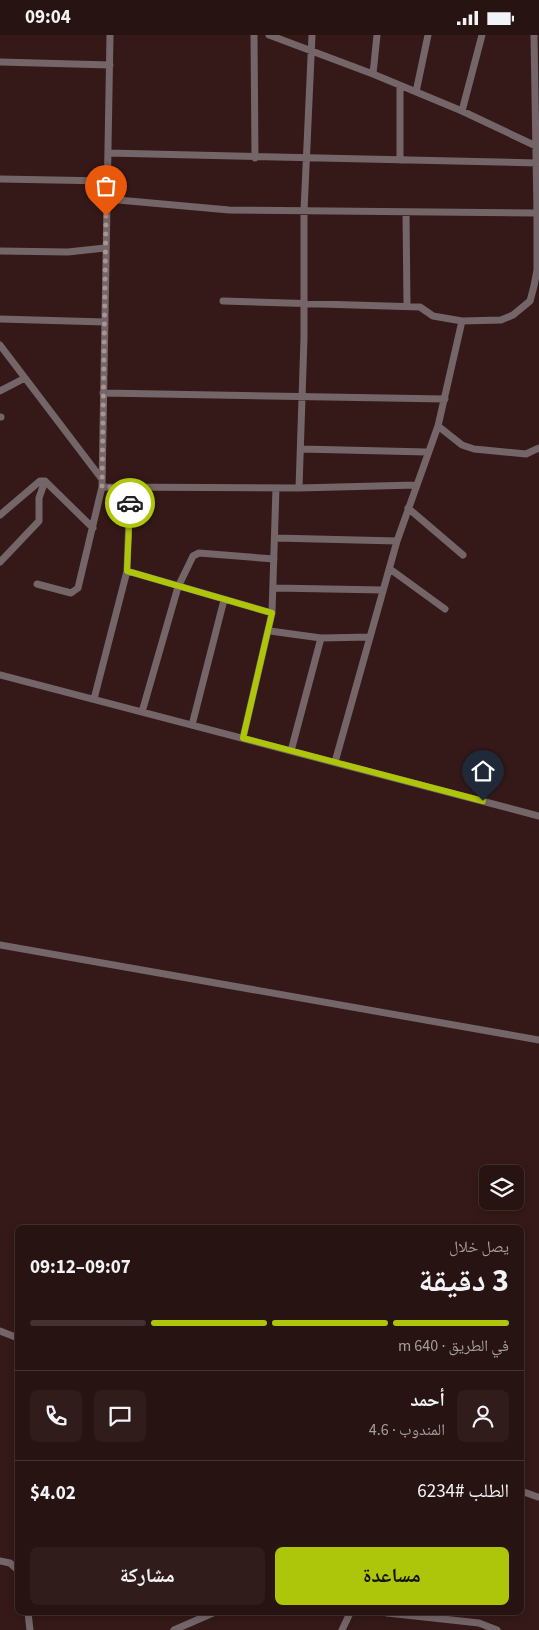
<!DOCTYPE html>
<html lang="ar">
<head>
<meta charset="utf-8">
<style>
	body { margin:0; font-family:"Source Sans 3","Noto Naskh Arabic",sans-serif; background:#2f1c1b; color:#f1f3f6; direction:rtl; height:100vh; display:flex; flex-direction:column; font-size:19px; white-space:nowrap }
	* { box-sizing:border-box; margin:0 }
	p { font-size:16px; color:#a49e9f }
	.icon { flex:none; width:28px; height:28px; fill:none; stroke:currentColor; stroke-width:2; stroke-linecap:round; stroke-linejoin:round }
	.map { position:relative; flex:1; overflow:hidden; direction:ltr }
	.side { position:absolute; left:15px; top:1190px; width:509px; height:390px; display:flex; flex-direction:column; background:#271312; border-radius:8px; box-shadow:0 2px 8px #0003,0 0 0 1px #433232; direction:rtl }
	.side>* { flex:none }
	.controls { position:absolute; left:479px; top:1130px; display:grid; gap:10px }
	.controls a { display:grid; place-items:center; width:45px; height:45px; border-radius:8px; background:#271312; box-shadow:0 2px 8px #0003,0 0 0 1px #433232; font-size:25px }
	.pin { position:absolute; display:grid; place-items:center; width:42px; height:42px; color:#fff; margin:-51px -21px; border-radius:50% 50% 50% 0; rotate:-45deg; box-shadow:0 0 5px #0007 }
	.pin .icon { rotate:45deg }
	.courier { position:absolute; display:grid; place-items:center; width:50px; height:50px; margin:-25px; border:4px solid #aec60a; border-radius:50%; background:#fff; color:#222; box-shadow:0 1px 6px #0007 }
	.summary em { font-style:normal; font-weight:700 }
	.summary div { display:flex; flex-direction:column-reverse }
	.summary { display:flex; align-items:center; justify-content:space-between; height:85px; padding:0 15px }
	h1 { font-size:32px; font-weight:700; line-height:38px }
	.bar { display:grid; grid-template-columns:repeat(4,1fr); gap:8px 5px; align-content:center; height:60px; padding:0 15px }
	.bar i { height:6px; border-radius:4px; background:#433232 }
	.bar .on { background:#aec60a }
	.bar p { grid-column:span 4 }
	.line { display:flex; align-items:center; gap:12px; padding:0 15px; border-top:1px solid #433232 }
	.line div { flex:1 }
	.round { display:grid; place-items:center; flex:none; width:52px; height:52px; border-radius:8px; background:#2f1c1b }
	.action { display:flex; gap:10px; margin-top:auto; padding:10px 15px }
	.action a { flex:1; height:58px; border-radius:8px; background:#aec60a; color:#111; font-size:20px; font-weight:700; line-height:58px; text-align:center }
	.action a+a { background:#2f1c1b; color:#f1f3f6 }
	.status { display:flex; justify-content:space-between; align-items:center; height:35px; padding:0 25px; background:#271312; direction:ltr }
	.status svg { height:14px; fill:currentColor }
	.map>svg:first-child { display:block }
</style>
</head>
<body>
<div class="status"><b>09:04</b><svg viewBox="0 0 49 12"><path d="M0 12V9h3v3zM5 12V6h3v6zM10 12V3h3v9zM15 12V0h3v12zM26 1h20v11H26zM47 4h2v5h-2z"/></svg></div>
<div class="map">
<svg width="539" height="1595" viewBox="0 0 539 1595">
	<rect width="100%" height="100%" fill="#341918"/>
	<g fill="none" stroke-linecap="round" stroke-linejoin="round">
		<!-- minor -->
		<path stroke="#746568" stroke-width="7" d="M254,0L255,123
			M269,0L373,39L377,0
			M0,27L110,30
			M373,39L462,76L536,111
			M416,57L428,0
			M462,76L482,0
			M108,118L537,128
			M400,125V51
			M0,144L108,146
			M107,164L229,175L537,178
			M406,178L407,271
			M0,216L68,217L105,213
			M223,266L420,272L433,281L462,286
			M0,284L105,287
			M0,310L101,443
			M0,356L25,343
			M103,358L445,364
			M0,382H1
			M438,391L462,410L474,414L526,419L539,413
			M301,414L427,417
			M102,452L299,453L416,450
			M299,453L304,303V176L312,0
			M408,473L463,520
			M0,480L40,446H45
			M275,503L397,506
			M0,527L39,486V463L45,446L93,493
			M390,534L445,574
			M127,536L272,578
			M37,549L71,558L78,553L102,452L110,0
			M274,553L383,555
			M270,596L321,603L370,602
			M0,640L539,781
			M94,664L127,536L130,453
			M142,677L178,552L193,521L199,518L274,524
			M192,690L224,565
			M243,703L272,578L276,453
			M291,716L321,603
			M335,727L397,506L438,391L462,286L501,285L513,280L530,266L534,251L537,235V178L534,0
			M0,910L539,1005
			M0,1296L18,1303
			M521,1456L538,1462
			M0,1526L10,1528L18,1535
			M28,1578L30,1595
			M387,1578L479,1588L497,1595
			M174,1595L213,1578
			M342,1595L350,1578"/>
	</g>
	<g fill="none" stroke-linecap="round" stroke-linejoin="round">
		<!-- done -->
		<path stroke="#a99392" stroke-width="5" stroke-dasharray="0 9" d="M106,181L102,452L130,453V468"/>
		<!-- route -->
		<path stroke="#aec60a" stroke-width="6" d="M130,468L127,536L272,578L243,703L483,766"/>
	</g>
</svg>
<div class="controls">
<a><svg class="icon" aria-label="layers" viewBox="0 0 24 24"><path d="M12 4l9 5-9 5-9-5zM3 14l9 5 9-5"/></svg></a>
</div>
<div class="pin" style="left:106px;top:181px;background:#ea580c"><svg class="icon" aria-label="bag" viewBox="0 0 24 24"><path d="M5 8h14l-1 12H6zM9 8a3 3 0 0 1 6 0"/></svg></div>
<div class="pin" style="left:483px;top:766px;background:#1f2937"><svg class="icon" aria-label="home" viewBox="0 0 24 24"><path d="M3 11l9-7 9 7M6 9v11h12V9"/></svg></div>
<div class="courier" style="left:130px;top:468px"><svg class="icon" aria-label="car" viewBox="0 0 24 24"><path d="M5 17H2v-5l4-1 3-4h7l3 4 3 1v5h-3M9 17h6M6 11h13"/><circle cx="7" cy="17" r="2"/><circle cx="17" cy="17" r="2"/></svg></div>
<section class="side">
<div class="summary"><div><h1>3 دقيقة</h1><p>يصل خلال</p></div><em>09:07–09:12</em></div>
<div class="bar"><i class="on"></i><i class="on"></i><i class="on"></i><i></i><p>في الطريق · 640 m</p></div>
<div class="line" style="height:90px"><a class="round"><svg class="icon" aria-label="person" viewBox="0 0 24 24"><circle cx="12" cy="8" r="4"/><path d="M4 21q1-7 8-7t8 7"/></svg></a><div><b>أحمد</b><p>المندوب · 4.6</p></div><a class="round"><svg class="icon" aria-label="chat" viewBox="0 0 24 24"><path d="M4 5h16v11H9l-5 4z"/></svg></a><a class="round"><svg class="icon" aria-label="phone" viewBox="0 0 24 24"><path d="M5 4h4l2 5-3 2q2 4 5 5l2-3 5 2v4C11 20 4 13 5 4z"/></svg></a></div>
<div class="line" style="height:65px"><div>الطلب #6234</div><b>$4.02</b></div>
<div class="action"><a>مساعدة</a><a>مشاركة</a></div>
</section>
</div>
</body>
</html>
